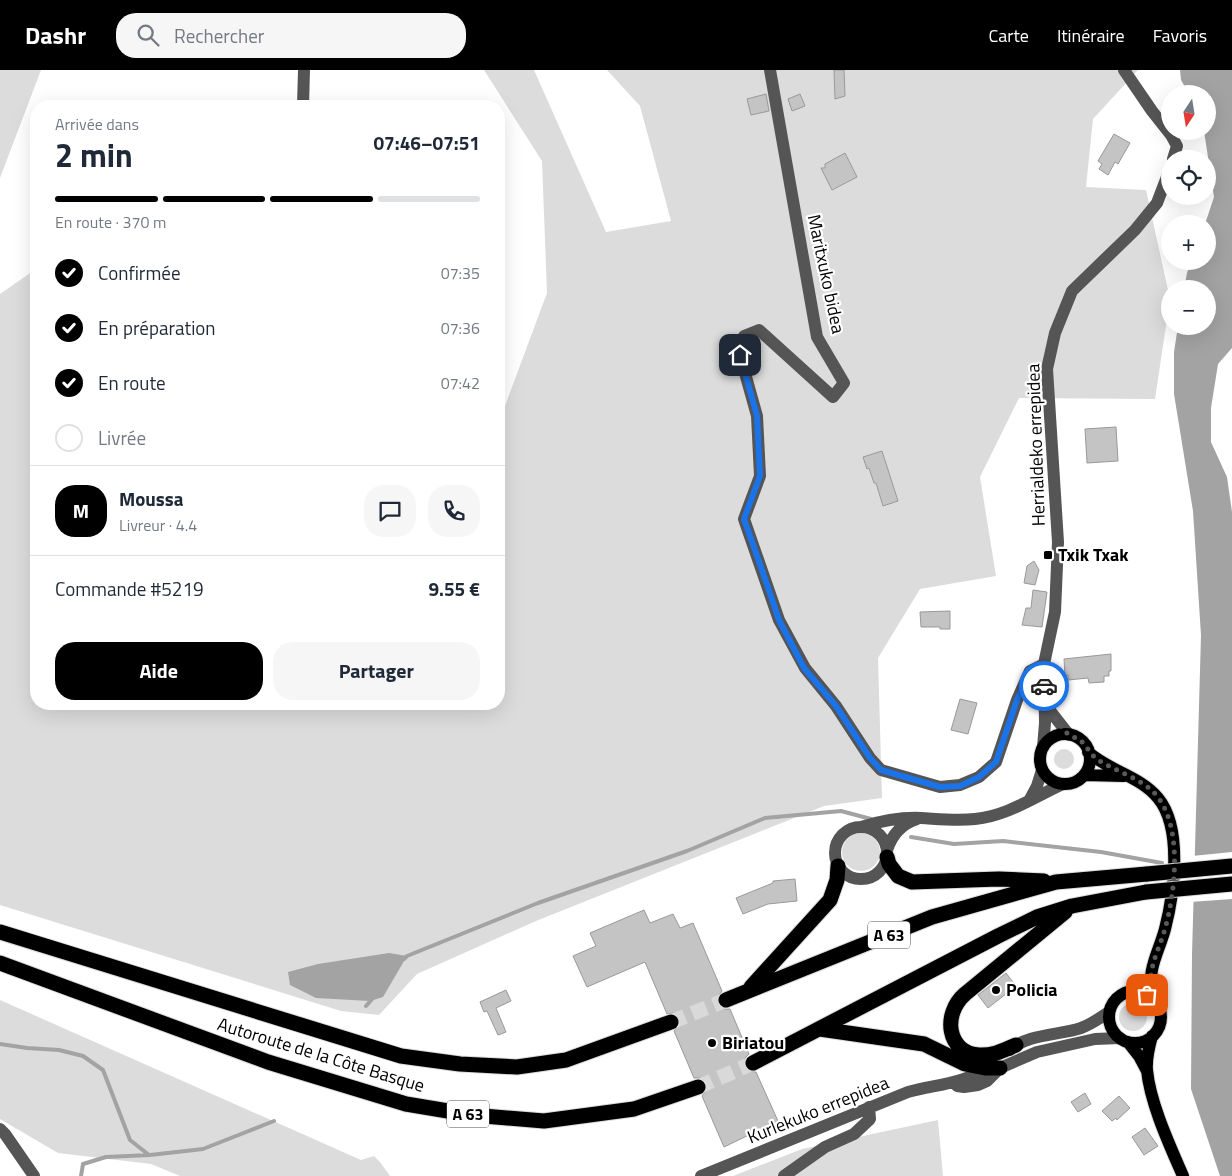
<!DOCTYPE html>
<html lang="fr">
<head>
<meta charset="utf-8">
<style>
	body { margin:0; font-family:"Titillium Web",sans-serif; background:#f6f6f7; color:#1f2937; height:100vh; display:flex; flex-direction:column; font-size:19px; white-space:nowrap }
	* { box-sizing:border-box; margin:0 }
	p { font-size:16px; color:#747a83 }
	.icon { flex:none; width:28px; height:28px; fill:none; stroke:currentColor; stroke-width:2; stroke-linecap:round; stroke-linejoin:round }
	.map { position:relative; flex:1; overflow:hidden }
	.drawer { position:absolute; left:30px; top:30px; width:475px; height:610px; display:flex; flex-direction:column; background:#fff; border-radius:20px; box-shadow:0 5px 20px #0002 }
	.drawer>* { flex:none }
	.needle { width:32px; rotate:192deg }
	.tools { position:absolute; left:1161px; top:15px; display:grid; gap:10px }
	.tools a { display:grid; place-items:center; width:55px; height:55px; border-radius:50%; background:#fff; box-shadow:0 5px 20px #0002; font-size:25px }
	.pin { position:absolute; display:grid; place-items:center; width:42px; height:42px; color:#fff; margin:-21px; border-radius:10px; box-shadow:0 2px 8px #0006 }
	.courier { position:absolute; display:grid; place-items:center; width:50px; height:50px; margin:-25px; border:4px solid #1a73e8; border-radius:50%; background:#fff; color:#222; box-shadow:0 1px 6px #0007 }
	.head em { font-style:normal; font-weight:700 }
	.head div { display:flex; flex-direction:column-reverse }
	.head { display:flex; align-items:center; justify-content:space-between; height:85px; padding:0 25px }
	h1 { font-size:32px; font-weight:700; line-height:38px }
	.bar { display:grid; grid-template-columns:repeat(4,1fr); gap:8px 5px; align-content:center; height:60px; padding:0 25px }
	.bar i { height:6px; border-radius:4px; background:#e0e1e3 }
	.bar .current { background:#000 }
	.bar p { grid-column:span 4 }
	.line { display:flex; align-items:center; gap:12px; padding:0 25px; border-top:1px solid #e0e1e3 }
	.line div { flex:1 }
	.round { display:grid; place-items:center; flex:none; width:52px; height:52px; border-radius:20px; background:#f6f6f7 }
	ol { padding:0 25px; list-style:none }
	li { display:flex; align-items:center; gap:15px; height:55px }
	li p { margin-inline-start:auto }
	li .icon { padding:5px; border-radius:50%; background:#000; color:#fff; stroke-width:4 }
	li:last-child { color:#747a83 }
	li i { width:28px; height:28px; border:2px solid #e0e1e3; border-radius:50% }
	.button { display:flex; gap:10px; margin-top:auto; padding:10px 25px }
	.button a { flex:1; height:58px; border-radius:20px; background:#000; color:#fff; font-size:20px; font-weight:700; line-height:58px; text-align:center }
	.button a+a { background:#f6f6f7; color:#1f2937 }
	header { display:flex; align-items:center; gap:30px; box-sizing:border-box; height:70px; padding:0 25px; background:#000; color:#fff }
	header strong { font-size:24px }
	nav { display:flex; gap:28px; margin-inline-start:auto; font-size:18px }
	.search { width:350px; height:45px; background:#f6f6f7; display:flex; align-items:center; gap:12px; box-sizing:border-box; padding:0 18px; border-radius:20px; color:#747a83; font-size:19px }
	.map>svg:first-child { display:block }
</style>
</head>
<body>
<header>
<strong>Dashr</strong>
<div class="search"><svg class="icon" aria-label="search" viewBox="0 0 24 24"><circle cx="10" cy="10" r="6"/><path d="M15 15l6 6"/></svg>Rechercher</div>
<nav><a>Carte</a><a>Itinéraire</a><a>Favoris</a></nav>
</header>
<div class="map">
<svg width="1232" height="1106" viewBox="0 0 1232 1106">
	<rect width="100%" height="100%" fill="#fff"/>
	<!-- green -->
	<path fill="#dcdcdc" d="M0,0H41L0,108Z
		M484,0H534L606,162L671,151L640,36L607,0H1138L1093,49L1086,117L1146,120L1170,229L1155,329L1019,328L980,407L996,506L920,519L878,588L882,728L824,736L536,851L417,904L379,945L341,941L0,835V224L36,199V634H499V352L547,223L542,91Z
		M1054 689a10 10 0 1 1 20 0a10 10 0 1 1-20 0Z
		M842 782a19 19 0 1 1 38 0a19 19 0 1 1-38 0Z
		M0,930L361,1090L374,1086L380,1092L390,1106H180L151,1094L58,1083L0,1049Z
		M1119 947a14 14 0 1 1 28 0a14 14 0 1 1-28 0Z
		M938,1050L943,1106H733L802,1079Z"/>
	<!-- water -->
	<path fill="#a3a3a3" d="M1180,0H1232V278L1218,294L1211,338V372L1227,407L1232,442V1106H1220L1191,1019L1192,885L1201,565L1193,441L1174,324V282L1178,256H1208V219H1184L1187,203L1191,191H1208V154H1205L1214,127L1204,61H1208V24H1189L1181,10Z
		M389,883L407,886L383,927L370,931L316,928L290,915L288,902L318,894Z"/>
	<!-- pier -->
	<path fill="#fff" d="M1232,782V829L1190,832L1192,786Z"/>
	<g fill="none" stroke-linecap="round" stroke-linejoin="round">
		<!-- stream -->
		<path stroke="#a3a3a3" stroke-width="4" d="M911,767L954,774L1003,771L1101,782L1162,793
			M404,889L407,886L538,833L687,781L765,748L841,741L871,749
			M366,936L373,928
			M0,974L27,978L59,980L83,986L103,1000L130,1070L149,1085
			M81,1106L83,1094L106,1087L150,1085L203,1079L274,1051"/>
	</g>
	<!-- building -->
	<path fill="#c4c4c4" stroke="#999" d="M834,0H844L845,26L835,29Z
		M766,24L769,41L751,45L747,29Z
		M800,24L805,36L792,41L788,29Z
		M1114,64L1130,73L1118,94L1115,92L1108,105L1099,99L1102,94L1098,91Z
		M845,83L857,107L832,120L821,98H825V94Z
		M1116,357L1118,391L1087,393L1085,359Z
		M882,381L898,431L883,436L876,413H874L869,398L867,399L863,387Z
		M1034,491L1039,500L1035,515L1024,513L1027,496Z
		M1033,520L1047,522L1042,557L1022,555L1026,538H1031Z
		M950,541V559H940V557H921L920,542Z
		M1111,584V601H1109V606H1104V612L1089,613L1088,608L1068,610V605L1065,606L1064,589Z
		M960,629L977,633L968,664L951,660Z
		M795,809L797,831L768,834L743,844L736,828L773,813V811Z
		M644,840L650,853L673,844L680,858L693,853L722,921L717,928L718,934L724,939H730L749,984L745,988V997L748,1001L756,1002L778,1051L724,1077L702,1026L707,1019V1014L700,1008H694L674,961L680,954V948L673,943L667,944L645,892L587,917L573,886L596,876L590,863Z
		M1006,903L1016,916L988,938L978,925Z
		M506,920L511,931L496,938L506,962L498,965L487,941L484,942L480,932Z
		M1085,1023L1091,1034L1078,1042L1071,1032Z
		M1119,1026L1130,1038L1117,1050L1116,1048L1112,1051L1102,1041Z
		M1145,1058L1158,1076L1144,1085L1132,1067Z"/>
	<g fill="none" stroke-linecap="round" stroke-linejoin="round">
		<!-- highway-tunnel -->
		<path stroke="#d9d9d9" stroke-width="15" stroke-dasharray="15 8" stroke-linecap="butt" d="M671,952L726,930
			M698,1017L753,993"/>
		<defs>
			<path id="major" d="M1040 689a25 25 0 1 1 50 0a25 25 0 1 1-50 0Z
				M1088,682C1109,701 1140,706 1158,728C1183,758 1174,824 1165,859C1158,885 1146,899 1153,929
				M1084,705L1124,706
				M1109 947a26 26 0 1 1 52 0a26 26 0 1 1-52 0Z
				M1152,966C1149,977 1146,989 1147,1000C1150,1033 1170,1076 1183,1106
				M1128,972L1139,986L1147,1001"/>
			<path id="highway" d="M887,787L889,794L898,806L912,812L999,809L1044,811
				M0,862L401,986L460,994L517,997L566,990L671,952
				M0,893L268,992L406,1034L472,1045L544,1051L634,1039L698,1017
				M751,917L830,830L837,810L838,796
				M726,930L932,847L1056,812L1147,804
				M820,959L924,974L965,994L985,998H1000
				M1016,975C1004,980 993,986 979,985C947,983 942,944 965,924L1065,842
				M753,993L998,866L1037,847L1072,836L1146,822"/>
		</defs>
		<!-- major casing -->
		<use href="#major" stroke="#dbdbdb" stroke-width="14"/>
		<!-- highway casing -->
		<use href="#highway" stroke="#dbdbdb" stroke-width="17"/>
		<!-- minor -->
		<path stroke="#555" stroke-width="12" d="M770,0L817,267L844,313L833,327L759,260L744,266L740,285L757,346L760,406L744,449L779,550L805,598L836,636L870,688L881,700L940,717L960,715L979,707L996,692L1017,630L1030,601L1044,594
			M1124,0L1152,41L1171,65L1177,76L1173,89
			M303,36L304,0
			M1045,630L1051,642L1069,665
			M1043,677L1045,653L1044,594L1055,542L1058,472L1047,299L1055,263L1072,221L1135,160L1157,133L1170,99
			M1029,731L1037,716L1042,700
			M835 783a26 26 0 1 1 52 0a26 26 0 1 1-52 0Z
			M861,757C881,751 900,747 921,748C939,749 957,751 975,749C1007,746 1034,727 1063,714
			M887,780C892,765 901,754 917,749
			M1010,980C1027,964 1060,965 1081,958C1092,954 1100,948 1109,942
			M957,1016L964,1017L978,1015L987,1011L1000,998L1037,982L1095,969L1120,968
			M0,1059L5,1064L34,1106
			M701,1106L908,1022C938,1014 964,1014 991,996
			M784,1106L825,1077L854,1064L870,1049L869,1037"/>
		<!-- major -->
		<use href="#major" stroke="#000" stroke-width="12"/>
		<!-- highway -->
		<use href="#highway" stroke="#000" stroke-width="15"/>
		<defs>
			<path id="highway-bridge" d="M1147,804L1232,796
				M1146,822L1232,814"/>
		</defs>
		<!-- highway-bridge casing -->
		<use href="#highway-bridge" stroke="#dbdbdb" stroke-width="17" stroke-linecap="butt"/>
		<!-- highway-bridge -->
		<use href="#highway-bridge" stroke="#000" stroke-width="15"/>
	</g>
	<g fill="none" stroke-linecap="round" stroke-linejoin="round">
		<!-- done -->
		<path stroke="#595959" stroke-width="5" stroke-dasharray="0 9" d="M1044,616C1044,621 1043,627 1045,631C1048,639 1063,660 1069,665C1074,668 1079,668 1082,672C1088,678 1090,684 1097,689C1117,703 1145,708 1160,730C1182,763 1175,823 1165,859C1157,886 1146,900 1153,929L1147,925"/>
		<!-- route -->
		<path stroke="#1a73e8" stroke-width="6" d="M740,285L757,346L760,406L744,449L762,500L779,550L804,598L836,636L870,688L881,700L940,717L960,716L979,707L996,692L1017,630L1030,601L1044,594V616"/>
	</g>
	<!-- markers -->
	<g fill="#000" stroke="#fff" stroke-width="2">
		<rect x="1043" y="480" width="10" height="10" rx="2.5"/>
		<circle cx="996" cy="920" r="5"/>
		<circle cx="712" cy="973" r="5"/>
	</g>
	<g text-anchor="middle" stroke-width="4.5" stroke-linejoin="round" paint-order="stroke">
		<!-- shield labels -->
		<g fill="#fff" stroke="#4c4c4c" stroke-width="1">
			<rect x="868" y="851.5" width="42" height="27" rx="4"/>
			<rect x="447" y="1030.5" width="42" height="27" rx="4"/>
		</g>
		<g font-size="16" font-weight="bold" fill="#000">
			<text x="889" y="871">A 63</text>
			<text x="468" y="1050">A 63</text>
		</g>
		<!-- street labels -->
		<g font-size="18" fill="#000" stroke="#fff">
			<text transform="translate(826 204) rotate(78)" y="6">Maritxuko bidea</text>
			<text transform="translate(1036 375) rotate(-92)" y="6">Herrialdeko errepidea</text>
			<text transform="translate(321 985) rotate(17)" y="6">Autoroute de la Côte Basque</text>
			<text transform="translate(818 1040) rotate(-22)" y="6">Kurlekuko errepidea</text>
		</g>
		<!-- poi labels -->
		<g font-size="18" font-weight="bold" fill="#000" stroke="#fff" text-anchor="start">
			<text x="1058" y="491">Txik Txak</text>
			<text x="1006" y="926">Policia</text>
			<text x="722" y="979">Biriatou</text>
		</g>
	</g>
</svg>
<div class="tools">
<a><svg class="needle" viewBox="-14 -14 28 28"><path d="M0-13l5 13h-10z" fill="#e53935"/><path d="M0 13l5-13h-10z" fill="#747a83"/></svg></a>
<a><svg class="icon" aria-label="locate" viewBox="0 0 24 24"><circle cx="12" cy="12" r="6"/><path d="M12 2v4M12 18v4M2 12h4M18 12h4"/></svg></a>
<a>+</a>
<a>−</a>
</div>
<div class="pin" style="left:1147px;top:925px;background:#ea580c"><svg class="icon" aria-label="bag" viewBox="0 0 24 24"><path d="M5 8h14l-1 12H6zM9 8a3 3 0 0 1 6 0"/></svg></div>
<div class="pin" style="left:740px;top:285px;background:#1f2937"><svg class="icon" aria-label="home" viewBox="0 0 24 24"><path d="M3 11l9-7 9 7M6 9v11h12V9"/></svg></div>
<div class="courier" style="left:1044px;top:616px"><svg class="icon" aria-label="car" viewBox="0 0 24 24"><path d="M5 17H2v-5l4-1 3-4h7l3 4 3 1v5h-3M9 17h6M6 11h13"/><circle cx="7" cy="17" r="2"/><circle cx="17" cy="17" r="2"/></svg></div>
<section class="drawer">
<div class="head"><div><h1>2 min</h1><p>Arrivée dans</p></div><em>07:46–07:51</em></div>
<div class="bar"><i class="current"></i><i class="current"></i><i class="current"></i><i></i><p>En route · 370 m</p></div>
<ol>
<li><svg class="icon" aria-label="check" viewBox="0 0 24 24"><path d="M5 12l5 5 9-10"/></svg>Confirmée<p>07:35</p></li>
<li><svg class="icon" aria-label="check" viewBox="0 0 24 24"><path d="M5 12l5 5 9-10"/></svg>En préparation<p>07:36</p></li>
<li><svg class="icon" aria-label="check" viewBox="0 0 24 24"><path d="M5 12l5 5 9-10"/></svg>En route<p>07:42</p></li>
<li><i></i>Livrée</li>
</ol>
<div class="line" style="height:90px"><b class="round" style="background:#000;color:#fff">M</b><div><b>Moussa</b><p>Livreur · 4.4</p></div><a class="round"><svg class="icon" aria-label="chat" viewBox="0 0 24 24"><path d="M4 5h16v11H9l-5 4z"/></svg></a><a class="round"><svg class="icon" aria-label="phone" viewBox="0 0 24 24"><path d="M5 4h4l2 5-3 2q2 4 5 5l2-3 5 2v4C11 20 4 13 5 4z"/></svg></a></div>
<div class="line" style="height:65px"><div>Commande #5219</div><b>9.55 €</b></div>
<div class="button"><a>Aide</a><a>Partager</a></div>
</section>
</div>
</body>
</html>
